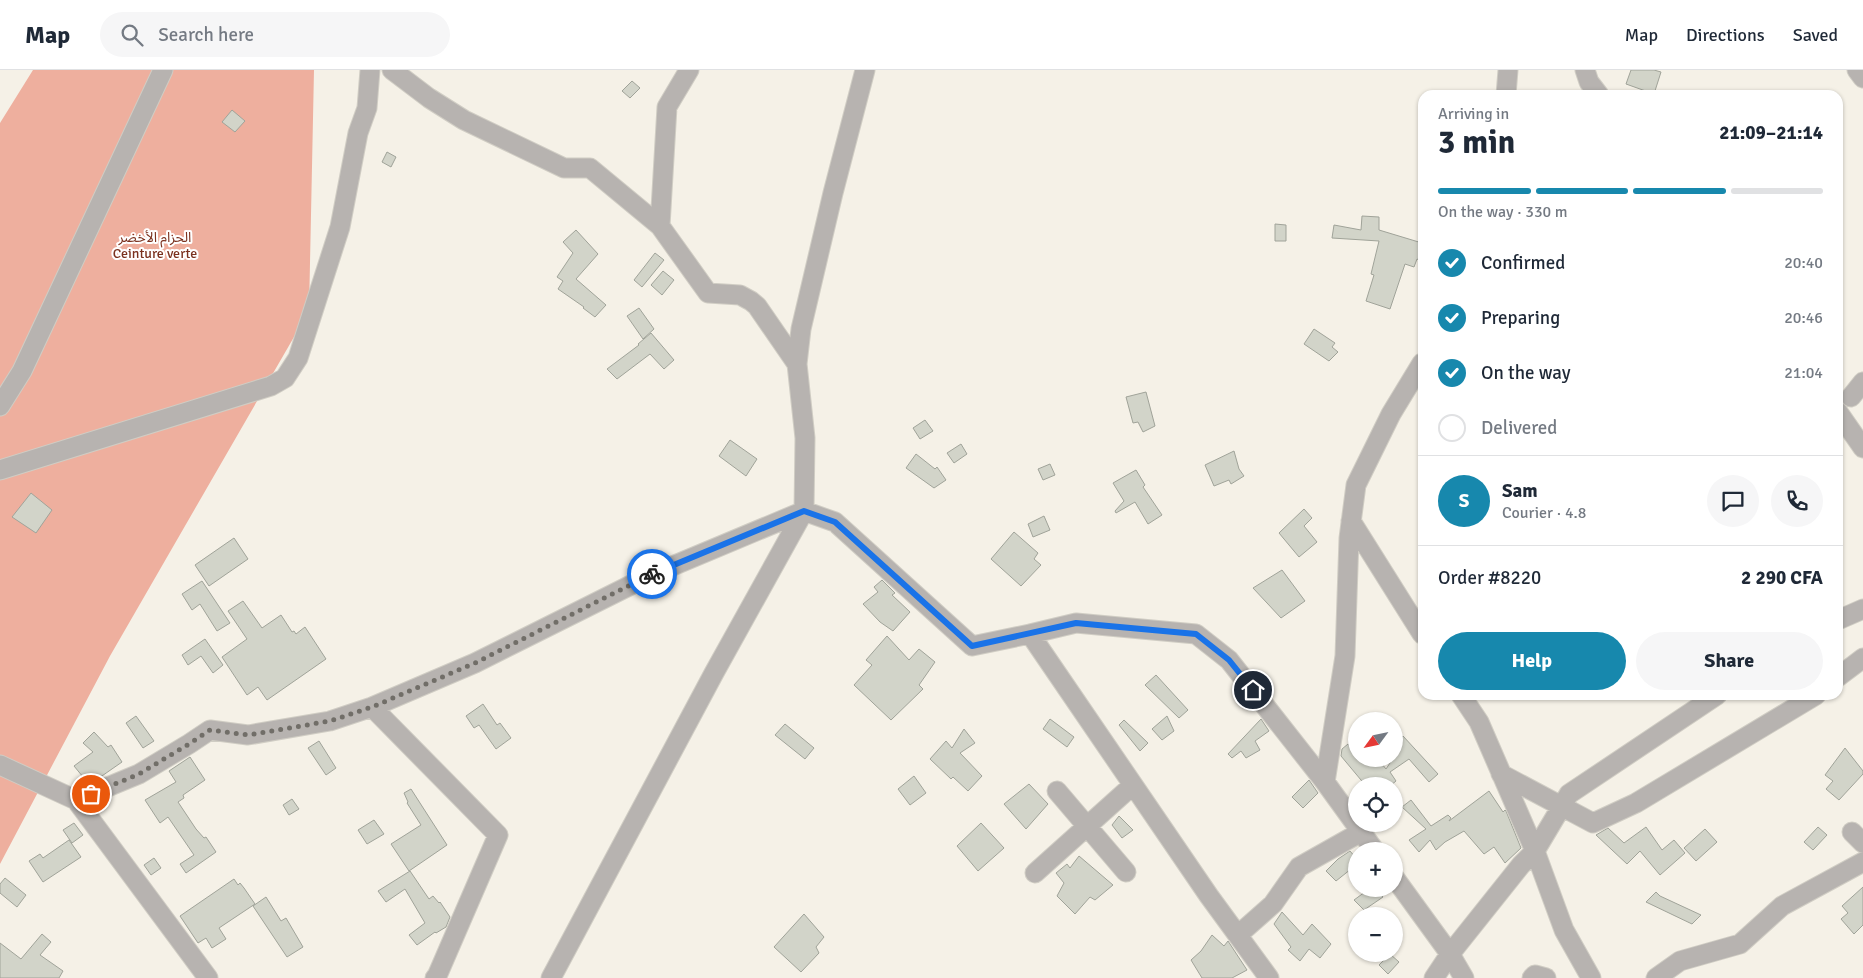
<!DOCTYPE html>
<html lang="en">
<head>
<meta charset="utf-8">
<style>
	body { margin:0; font-family:Signika,"Noto Sans Arabic",sans-serif; background:#f6f6f7; color:#1f2937; height:100vh; display:flex; flex-direction:column; font-size:19px; white-space:nowrap }
	* { box-sizing:border-box; margin:0 }
	p { font-size:16px; color:#747a83 }
	.icon { flex:none; width:28px; height:28px; fill:none; stroke:currentColor; stroke-width:2; stroke-linecap:round; stroke-linejoin:round }
	.map { position:relative; flex:1; overflow:hidden }
	.side { position:absolute; left:1418px; top:20px; width:425px; height:610px; display:flex; flex-direction:column; background:#fff; border-radius:15px; box-shadow:0 1px 4px #0004 }
	.side>* { flex:none }
	.needle { width:32px; rotate:237deg }
	.controls { position:absolute; left:1348px; top:642px; display:grid; gap:10px }
	.controls a { display:grid; place-items:center; width:55px; height:55px; border-radius:50%; background:#fff; box-shadow:0 1px 4px #0004; font-size:25px }
	.pin { position:absolute; display:grid; place-items:center; width:42px; height:42px; color:#fff; margin:-21px; border:2px solid #fff; border-radius:50%; box-shadow:0 1px 5px #0007 }
	.courier { position:absolute; display:grid; place-items:center; width:50px; height:50px; margin:-25px; border:4px solid #1a73e8; border-radius:50%; background:#fff; color:#222; box-shadow:0 1px 6px #0007 }
	.overview em { font-style:normal; font-weight:700 }
	.overview div { display:flex; flex-direction:column-reverse }
	.overview { display:flex; align-items:center; justify-content:space-between; height:85px; padding:0 20px }
	h1 { font-size:32px; font-weight:700; line-height:38px }
	.bar { display:grid; grid-template-columns:repeat(4,1fr); gap:8px 5px; align-content:center; height:60px; padding:0 20px }
	.bar i { height:6px; border-radius:4px; background:#e0e1e3 }
	.bar .selected { background:#1788ad }
	.bar p { grid-column:span 4 }
	.line { display:flex; align-items:center; gap:12px; padding:0 20px; border-top:1px solid #e0e1e3 }
	.line div { flex:1 }
	.round { display:grid; place-items:center; flex:none; width:52px; height:52px; border-radius:26px; background:#f6f6f7 }
	ol { padding:0 20px; list-style:none }
	li { display:flex; align-items:center; gap:15px; height:55px }
	li p { margin-inline-start:auto }
	li .icon { padding:5px; border-radius:50%; background:#1788ad; color:#fff; stroke-width:4 }
	li:last-child { color:#747a83 }
	li i { width:28px; height:28px; border:2px solid #e0e1e3; border-radius:50% }
	.cta { display:flex; gap:10px; margin-top:auto; padding:10px 20px }
	.cta a { flex:1; height:58px; border-radius:30px; background:#1788ad; color:#fff; font-size:20px; font-weight:700; line-height:58px; text-align:center }
	.cta a+a { background:#f6f6f7; color:#1f2937 }
	header { display:flex; align-items:center; gap:30px; box-sizing:border-box; height:70px; padding:0 25px; background:#fff; border-bottom:1px solid #e0e1e3 }
	header strong { font-size:24px }
	nav { display:flex; gap:28px; margin-inline-start:auto; font-size:18px }
	.search { width:350px; height:45px; background:#f6f6f7; display:flex; align-items:center; gap:12px; box-sizing:border-box; padding:0 18px; border-radius:28px; color:#747a83; font-size:19px }
	.map>svg:first-child { display:block }
</style>
</head>
<body>
<header>
<strong>Map</strong>
<div class="search"><svg class="icon" aria-label="search" viewBox="0 0 24 24"><circle cx="10" cy="10" r="6"/><path d="M15 15l6 6"/></svg>Search here</div>
<nav><a>Map</a><a>Directions</a><a>Saved</a></nav>
</header>
<div class="map">
<svg width="1863" height="908" viewBox="0 0 1863 908">
	<rect width="100%" height="100%" fill="#f5f1e7"/>
	<!-- forest -->
	<path fill="#eeaf9e" d="M33,0H314L309,241L110,586L0,794V53Z"/>
	<!-- building -->
	<path fill="#d2d4c9" stroke="#a0a399" d="M1631,0H1654L1661,2L1654,24L1626,14Z
		M632,11L640,18L630,28L622,21Z
		M232,40L245,51L235,62L222,52Z
		M387,82L396,87L391,97L382,92Z
		M1362,146L1379,147V160L1422,173L1419,190L1417,189L1414,197L1405,194L1390,239L1366,231L1374,205L1371,204L1379,171L1332,168L1334,155L1361,160Z
		M1275,154L1286,155V171H1275Z
		M576,160L598,184L576,209L606,235L595,247L583,238L584,237L558,219L563,211L557,207L573,183L563,172Z
		M655,183L664,190L642,217L634,210Z
		M663,201L674,210L662,225L651,215Z
		M639,238L654,259L643,269L627,246Z
		M1314,259L1335,273L1332,277L1338,282L1329,291L1304,274Z
		M651,263L674,290L664,299L650,284L617,309L607,299L639,275L638,274Z
		M1146,322L1155,356L1143,362L1138,352L1133,353L1126,327Z
		M925,350L933,361L920,369L913,358Z
		M730,370L757,389L746,406L719,386Z
		M961,374L967,384L954,393L947,383Z
		M1234,381L1239,399L1244,406L1231,414L1229,410L1214,416L1205,395Z
		M916,384L935,399L937,397L946,410L934,418L906,398Z
		M1050,394L1055,405L1043,410L1038,399Z
		M1136,400L1145,415L1143,417L1162,445L1148,454L1135,432L1116,443L1115,441L1124,431L1113,413Z
		M31,423L52,440L36,463L12,447Z
		M1304,439L1312,448L1304,456L1317,472L1299,487L1279,463Z
		M1044,446L1050,460L1033,467L1028,454Z
		M1014,462L1038,483L1034,489L1041,495L1021,516L991,489Z
		M234,468L248,489L209,516L195,495Z
		M1282,500L1305,531L1281,548L1253,518Z
		M882,510L895,523L892,525L910,542L893,561L880,552L863,534L878,522L874,517Z
		M202,511L230,553L217,561L200,534L192,540L182,524Z
		M243,531L262,558L281,545L292,562L294,561L296,564L305,557L326,589L267,630L258,617L247,625L222,587L247,569L228,541Z
		M887,566L909,590L919,579L935,592L919,615L923,619L891,650L854,615L872,595L866,590Z
		M205,569L223,595L213,603L201,586L188,595L182,585Z
		M1156,605L1188,640L1179,648L1145,615Z
		M483,634L497,655L500,653L511,668L496,679L479,655L474,658L466,646Z
		M136,646L154,671L143,678L126,653Z
		M1167,646L1174,661L1162,670L1152,659Z
		M1050,649L1074,667L1067,677L1043,659Z
		M1261,649L1269,661L1255,671L1260,680L1246,688L1241,681L1232,688L1228,684Z
		M1124,650L1148,673L1140,681L1119,655Z
		M785,654L814,678L805,689L775,665Z
		M964,659L975,673L960,683L982,706L968,721L953,707L951,709L930,689L946,671L952,678Z
		M94,662L108,677L111,675L122,692L99,708L88,713L74,696L93,682L83,673Z
		M1403,666L1438,704L1429,712L1409,689L1390,702L1396,711L1390,716H1366L1341,686L1342,679L1348,674L1356,685V689H1378L1386,699L1400,678L1396,673Z
		M319,671L336,698L326,705L308,678Z
		M1845,678L1863,701V704L1839,730L1826,719L1833,711L1825,705Z
		M190,687L205,710L183,725L184,728L178,732L196,759L204,768L206,767L216,782L186,803L180,794L194,785L168,747L160,753L145,730L176,712L169,701Z
		M914,706L926,723L910,735L898,719Z
		M1309,710L1318,723L1303,738L1292,727Z
		M1029,714L1048,734L1026,759L1004,734Z
		M411,719L447,775L409,801L391,774L421,755L407,733L408,732L404,723Z
		M1489,721L1503,742L1505,740L1506,741L1521,778L1505,793L1494,777L1484,784L1464,761L1445,772L1436,780L1430,770L1419,782L1409,770L1426,759L1402,737L1411,730L1431,756L1448,745L1451,748L1449,751Z
		M292,729L299,739L289,745L283,735Z
		M1119,746L1133,760L1122,768L1112,755Z
		M374,750L384,764L367,774L358,760Z
		M74,753L83,765L72,773L63,760Z
		M981,753L1004,778L978,801L957,776Z
		M1646,757L1662,780L1674,770L1685,783L1660,805L1640,781L1627,794L1596,765L1608,758L1624,773Z
		M1818,757L1827,765L1813,780L1804,772Z
		M1705,759L1717,772L1696,791L1684,778Z
		M69,770L81,787L43,812L29,791L40,784L43,788Z
		M1350,781L1356,788V795L1336,811L1326,801L1338,789Z
		M1079,786L1113,815L1095,830L1090,827L1075,844L1057,826L1064,813L1056,803L1067,794L1070,798Z
		M154,788L161,798L151,805L144,795Z
		M410,801L429,829L433,826L439,833L440,832L450,847L446,857L436,863L435,862L417,875L409,865L425,853L405,819L386,832L378,821Z
		M5,808L26,825L17,837L0,823V814Z
		M234,809L238,815L240,813L244,818L255,834L219,858L226,869L212,878L206,868L198,873L180,846Z
		M1863,817V855L1854,864L1841,849L1848,843L1842,836Z
		M1369,819H1376L1383,827L1364,840L1354,830Z
		M1656,822L1660,826L1701,845L1692,854L1646,832Z
		M266,827L281,851L286,848L303,877L287,887L253,836Z
		M1282,842L1303,865L1312,854L1331,874L1320,888L1309,879L1300,891L1288,880L1291,877L1274,854Z
		M804,844L824,867L816,877L819,883L801,902L774,877Z
		M42,864L51,872L40,885L63,901L59,908H0V873L21,889Z
		M1212,865L1224,876L1228,871L1247,900L1232,908H1202L1191,890L1201,881Z
		M1390,884L1399,892L1388,904L1379,895Z"/>
	<g fill="none" stroke-linecap="round" stroke-linejoin="round">
		<defs>
			<path id="minor" d="M392,0L429,28L464,50L564,98H590L660,156L708,223L740,225L751,231L757,236L797,294
				M1585,0L1589,12L1599,25
				M1857,0L1863,8
				M1506,25L1508,0
				M660,156L667,37L689,0
				M1851,327L1863,312
				M0,336L22,301L163,0
				M1838,342L1863,378
				M0,400L271,316L285,308L298,288L340,157L358,63L367,38L370,0
				M1351,451L1422,564
				M1838,550L1863,539
				M1030,564L1076,553L1196,564L1229,590L1325,712L1375,781
				M1838,607L1863,588
				M1461,625L1479,652L1535,781L1564,860L1591,908
				M372,637L498,765L437,906L435,908
				M0,695L76,730L208,908
				M1501,704L1593,753L1636,733L1816,625
				M1325,712L1345,586L1349,468L1356,415L1391,344L1422,293
				M1057,721L1126,802
				M76,730L139,704L189,674L210,660L248,665L330,651L372,637L475,593L651,505L804,441L835,452L972,576L1030,564L1209,826L1269,908
				M1852,762L1863,773
				M1035,803L1133,715
				M1394,807L1450,884L1464,908
				M1238,865L1273,834L1299,797L1361,762
				M551,908L714,603L804,441L805,368L797,294L801,259L833,123L865,0
				M1434,908L1450,884L1521,795L1535,781L1569,724L1717,625
				M1532,908L1535,905L1546,908
				M1656,908L1680,891L1740,874L1782,836L1863,792"/>
		</defs>
		<!-- minor casing -->
		<use href="#minor" stroke="#d0cdc4" stroke-width="21"/>
		<!-- minor -->
		<use href="#minor" stroke="#b7b3b0" stroke-width="19"/>
	</g>
	<g fill="none" stroke-linecap="round" stroke-linejoin="round">
		<!-- done -->
		<path stroke="#716e68" stroke-width="5" stroke-dasharray="0 9" d="M91,724L139,704L189,674L210,660L248,665L330,651L372,637L475,593L652,504"/>
		<!-- route -->
		<path stroke="#1a73e8" stroke-width="6" d="M652,504L804,441L835,452L972,576L1076,553L1196,564L1229,590L1253,620"/>
	</g>
	<g text-anchor="middle" stroke-width="4" stroke-linejoin="round" paint-order="stroke">
		<!-- park labels -->
		<g font-size="14" fill="#7b311e" stroke="#fff">
			<text x="155" y="172">الحزام الأخضر<tspan x="155" dy="16">Ceinture verte</tspan></text>
		</g>
	</g>
</svg>
<div class="controls">
<a><svg class="needle" viewBox="-14 -14 28 28"><path d="M0-13l5 13h-10z" fill="#e53935"/><path d="M0 13l5-13h-10z" fill="#747a83"/></svg></a>
<a><svg class="icon" aria-label="locate" viewBox="0 0 24 24"><circle cx="12" cy="12" r="6"/><path d="M12 2v4M12 18v4M2 12h4M18 12h4"/></svg></a>
<a>+</a>
<a>−</a>
</div>
<div class="pin" style="left:91px;top:724px;background:#ea580c"><svg class="icon" aria-label="bag" viewBox="0 0 24 24"><path d="M5 8h14l-1 12H6zM9 8a3 3 0 0 1 6 0"/></svg></div>
<div class="pin" style="left:1253px;top:620px;background:#1f2937"><svg class="icon" aria-label="home" viewBox="0 0 24 24"><path d="M3 11l9-7 9 7M6 9v11h12V9"/></svg></div>
<div class="courier" style="left:652px;top:504px"><svg class="icon" aria-label="bike" viewBox="0 0 24 24"><circle cx="6" cy="16" r="4"/><circle cx="18" cy="16" r="4"/><path d="M6 16l4-8h5l3 8M10 8l3 8H6M13 5h3"/></svg></div>
<section class="side">
<div class="overview"><div><h1>3 min</h1><p>Arriving in</p></div><em>21:09–21:14</em></div>
<div class="bar"><i class="selected"></i><i class="selected"></i><i class="selected"></i><i></i><p>On the way · 330 m</p></div>
<ol>
<li><svg class="icon" aria-label="check" viewBox="0 0 24 24"><path d="M5 12l5 5 9-10"/></svg>Confirmed<p>20:40</p></li>
<li><svg class="icon" aria-label="check" viewBox="0 0 24 24"><path d="M5 12l5 5 9-10"/></svg>Preparing<p>20:46</p></li>
<li><svg class="icon" aria-label="check" viewBox="0 0 24 24"><path d="M5 12l5 5 9-10"/></svg>On the way<p>21:04</p></li>
<li><i></i>Delivered</li>
</ol>
<div class="line" style="height:90px"><b class="round" style="background:#1788ad;color:#fff">S</b><div><b>Sam</b><p>Courier · 4.8</p></div><a class="round"><svg class="icon" aria-label="chat" viewBox="0 0 24 24"><path d="M4 5h16v11H9l-5 4z"/></svg></a><a class="round"><svg class="icon" aria-label="phone" viewBox="0 0 24 24"><path d="M5 4h4l2 5-3 2q2 4 5 5l2-3 5 2v4C11 20 4 13 5 4z"/></svg></a></div>
<div class="line" style="height:65px"><div>Order #8220</div><b>2 290 CFA</b></div>
<div class="cta"><a>Help</a><a>Share</a></div>
</section>
</div>
</body>
</html>
